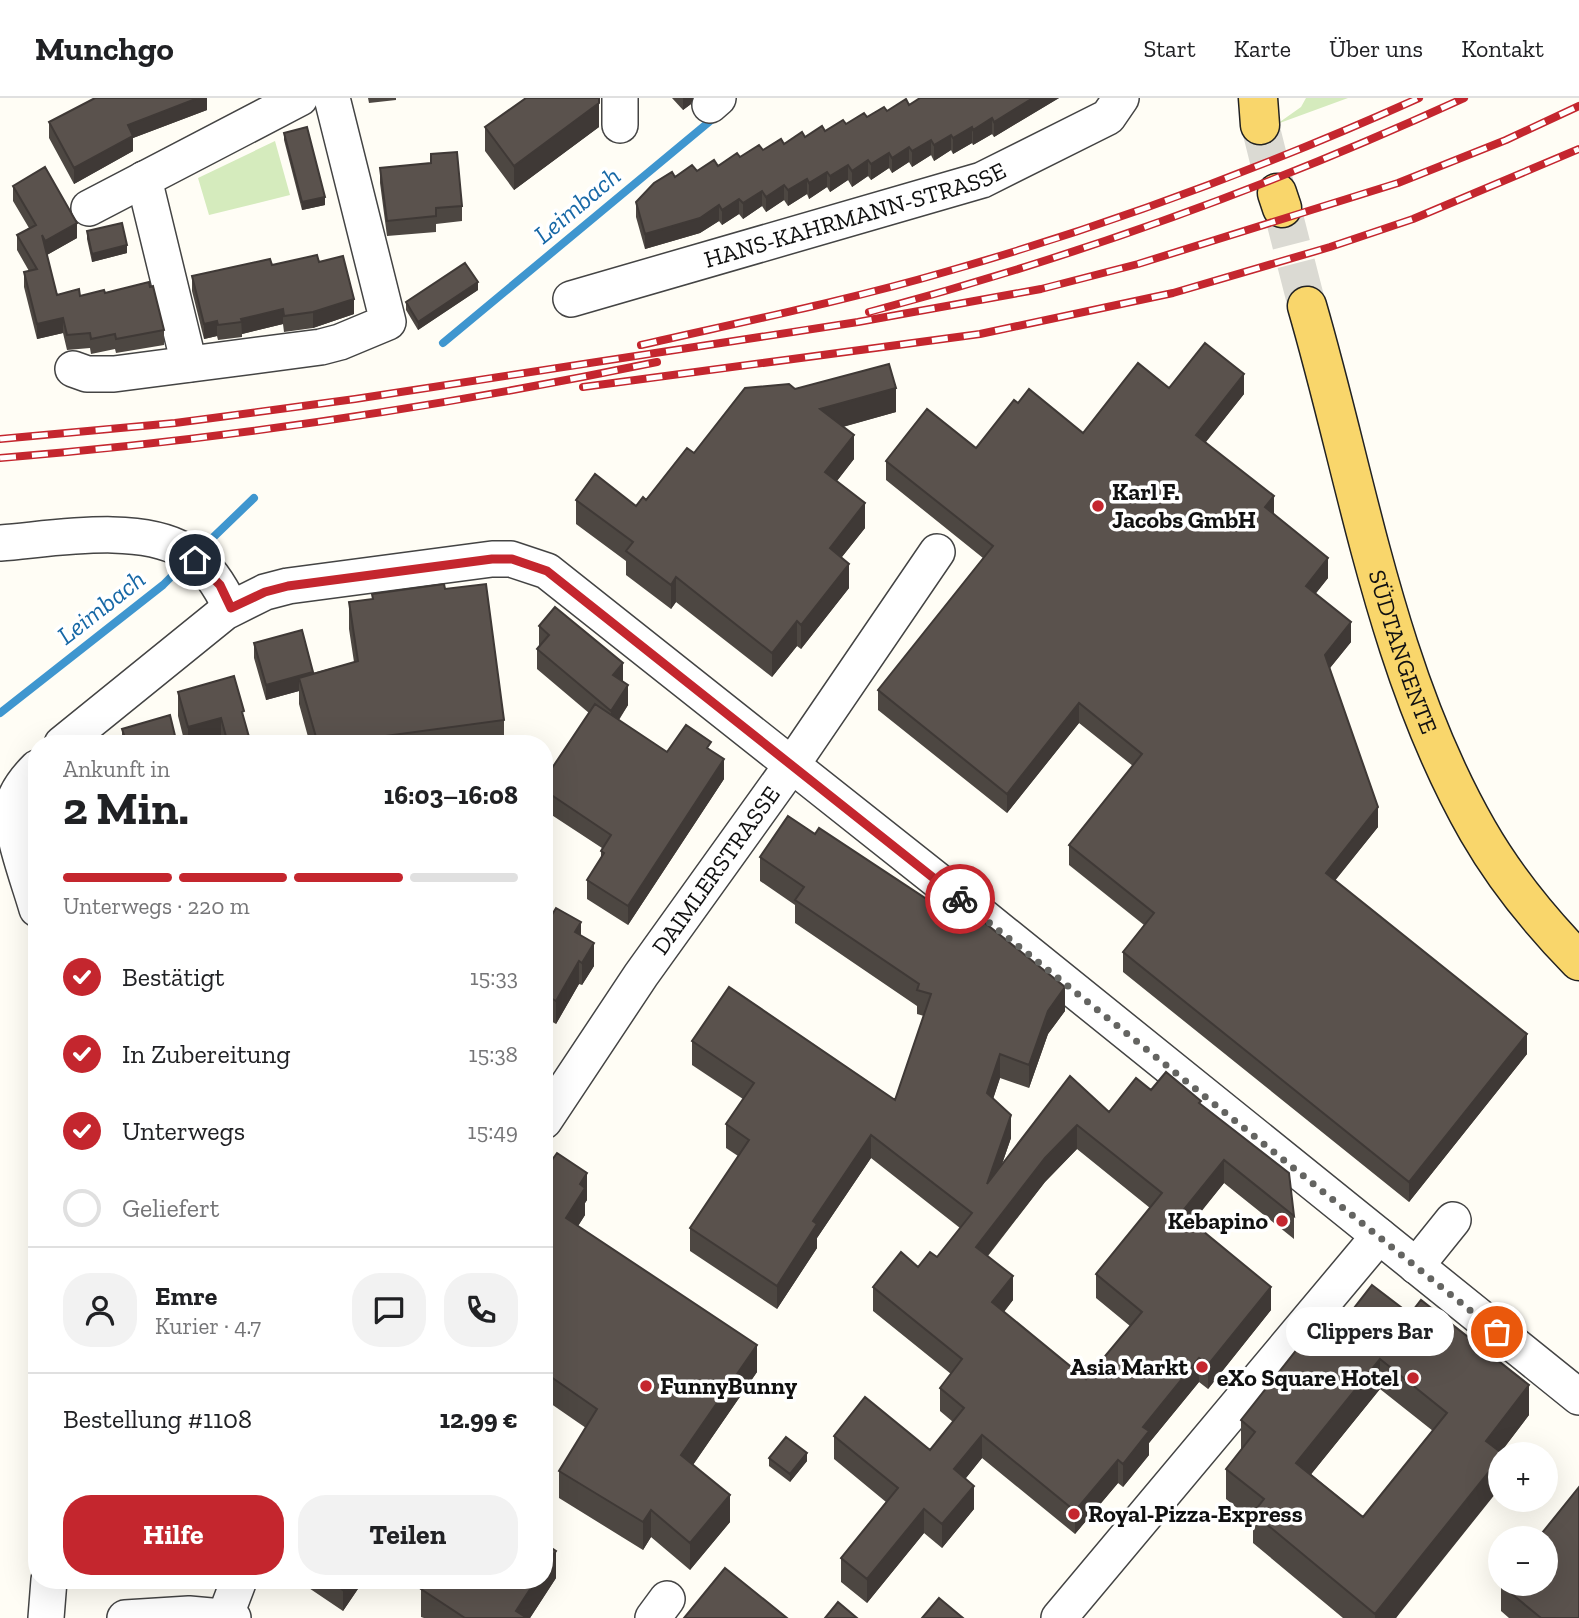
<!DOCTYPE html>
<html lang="de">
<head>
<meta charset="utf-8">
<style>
	body { margin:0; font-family:"Zilla Slab",serif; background:#f2f2f2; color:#202124; height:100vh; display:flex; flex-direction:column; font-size:26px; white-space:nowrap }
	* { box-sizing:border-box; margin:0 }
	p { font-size:23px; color:#757577 }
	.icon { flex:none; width:38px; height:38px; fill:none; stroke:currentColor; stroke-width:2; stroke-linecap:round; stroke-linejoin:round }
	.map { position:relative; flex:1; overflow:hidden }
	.sheet { position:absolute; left:28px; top:637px; width:525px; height:854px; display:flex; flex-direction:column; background:#fff; border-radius:28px; box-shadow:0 7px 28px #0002 }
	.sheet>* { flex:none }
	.buttons { position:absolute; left:1488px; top:1344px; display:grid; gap:14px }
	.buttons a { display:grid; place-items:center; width:70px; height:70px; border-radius:50%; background:#fff; box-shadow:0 7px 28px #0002; font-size:35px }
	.pin { position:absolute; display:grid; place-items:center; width:60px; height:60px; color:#fff; margin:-30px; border:4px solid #fff; border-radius:50%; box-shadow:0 2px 7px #0007 }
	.courier { position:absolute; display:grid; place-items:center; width:70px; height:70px; margin:-35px; border:5px solid #c4262e; border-radius:50%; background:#fff; color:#222; box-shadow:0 2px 9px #0007 }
	.bubble { position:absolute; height:49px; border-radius:24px; background:#fff; box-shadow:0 7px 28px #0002; font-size:23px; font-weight:700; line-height:49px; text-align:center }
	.summary em { font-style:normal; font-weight:700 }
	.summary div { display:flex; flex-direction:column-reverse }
	.summary { display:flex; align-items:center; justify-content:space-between; height:119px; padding:0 35px }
	h1 { font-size:46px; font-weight:700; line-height:52px }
	.bar { display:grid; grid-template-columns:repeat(4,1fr); gap:10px 7px; align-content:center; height:84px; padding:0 35px }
	.bar i { height:9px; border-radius:5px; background:#e0e0e0 }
	.bar .active { background:#c4262e }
	.bar p { grid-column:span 4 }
	.line { display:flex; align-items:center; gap:18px; padding:0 35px; border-top:2px solid #e0e0e0 }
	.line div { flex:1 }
	.round { display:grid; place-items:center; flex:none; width:74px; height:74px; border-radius:28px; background:#f2f2f2 }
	ol { padding:0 35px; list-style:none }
	li { display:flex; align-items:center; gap:21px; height:77px }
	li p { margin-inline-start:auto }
	li .icon { padding:7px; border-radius:50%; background:#c4262e; color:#fff; stroke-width:4 }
	li:last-child { color:#757577 }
	li i { width:38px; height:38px; border:4px solid #e0e0e0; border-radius:50% }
	.action { display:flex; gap:14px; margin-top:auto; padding:14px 35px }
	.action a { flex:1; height:80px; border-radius:28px; background:#c4262e; color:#fff; font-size:28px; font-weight:700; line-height:80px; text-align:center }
	.action a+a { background:#f2f2f2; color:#202124 }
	header { display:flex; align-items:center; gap:42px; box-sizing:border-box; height:98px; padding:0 35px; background:#fff; border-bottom:2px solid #e0e0e0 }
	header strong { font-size:33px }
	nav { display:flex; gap:38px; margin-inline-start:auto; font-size:24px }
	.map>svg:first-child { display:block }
</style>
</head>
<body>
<header>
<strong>Munchgo</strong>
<nav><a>Start</a><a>Karte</a><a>Über uns</a><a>Kontakt</a></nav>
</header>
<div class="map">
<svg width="1579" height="1520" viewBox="0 0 1579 1520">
	<rect width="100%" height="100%" fill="#fffdf5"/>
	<!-- green -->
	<path fill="#d5ebbd" d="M1306,0H1348L1277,26L1301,9Z
		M275,43L290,97L209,117L198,80Z"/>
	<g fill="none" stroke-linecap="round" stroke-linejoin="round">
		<!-- stream -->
		<path stroke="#3f96cf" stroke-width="8" d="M443,245L715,19
			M200,452L254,400
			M0,615L163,487L185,465"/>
		<!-- major-tunnel -->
		<path stroke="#dbdad3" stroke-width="38" stroke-dasharray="38 19" stroke-linecap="butt" d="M1260,27L1277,95
			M1282,110L1307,208"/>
		<defs>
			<g id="minor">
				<path d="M620,0V27"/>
				<path d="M710,7L718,0"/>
				<path d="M144,81L189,266"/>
				<path d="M89,110L300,0"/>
				<path id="s1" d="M571,201L982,82L1108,19L1121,0"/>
				<path d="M73,271L87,276H114L321,249L340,244L388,224L332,0"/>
				<path d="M0,445C53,441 138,425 185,453C207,466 220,488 231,510"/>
				<path d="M62,646L225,514L265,494L288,488L492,461H511L547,473L971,809L1579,1299"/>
				<path d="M37,670C27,680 16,693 13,708C9,731 30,786 37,811"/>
				<path id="s2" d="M544,1023L641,877L791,668L937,454"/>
				<path d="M1416,1168L1453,1122"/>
				<path d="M225,1519L239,1482"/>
				<path d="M46,1520L49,1482"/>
				<path d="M125,1520L189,1516L233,1520"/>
				<path d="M653,1520L667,1501"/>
				<path d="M1059,1520L1379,1138"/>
			</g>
			<g id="major">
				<path d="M1258,0L1260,27"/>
				<path d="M1277,95L1282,110"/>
				<path id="s3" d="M1307,208C1358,383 1386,573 1478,733C1505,780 1541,824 1579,863"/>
			</g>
		</defs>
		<!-- minor casing -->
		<use href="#minor" stroke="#444" stroke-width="38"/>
		<!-- major casing -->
		<use href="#major" stroke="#222" stroke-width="41"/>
		<!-- minor -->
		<use href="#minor" stroke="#fff" stroke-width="35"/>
		<!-- major -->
		<use href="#major" stroke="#f9d66b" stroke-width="38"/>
		<defs>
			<path id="rail" d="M869,214C1073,160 1272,88 1464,0
				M641,247C742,224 845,203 945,174C1107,128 1265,69 1419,0
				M583,289L980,236L1173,195L1330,149L1413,121L1579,51
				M0,341L175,325L355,301L858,224L1041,191L1138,166L1398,85L1506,42L1579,8
				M0,360C221,342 440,309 657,264"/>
		</defs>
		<!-- rail casing -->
		<use href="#rail" stroke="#c4262e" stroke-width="8"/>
		<!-- rail -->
		<use href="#rail" stroke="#fff" stroke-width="5" stroke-dasharray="16" stroke-linecap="butt"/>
	</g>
	<!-- wall -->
	<path fill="#4d4742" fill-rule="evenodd" d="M207,0V12L133,40V53L74,86L49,40V24Z
		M368,0H396V2L369,5Z
		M672,0H693L691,6L683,12Z
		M1059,0L994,39L992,36L973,47L972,45L953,56L951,52L934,63L931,57L912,69L909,64L892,75L889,70L871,82L868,78L852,89L848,82L830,94L827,89L809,101L807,96L788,108L784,102L766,114L762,108L743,121L739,116L722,127L719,123L700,135L645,151L636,119V104L675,79L718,68L740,59L909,7Z
		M485,29H599L514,92L485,53Z
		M284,35L325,107L302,112L284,42Z
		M431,56L462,108V123L436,126V134L387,138L380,85V70L431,65Z
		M13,88L77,140L47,157L57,197L80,198L105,195L164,232V247L116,255L115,251L91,256L90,250L67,252L63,235L37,241L24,189V174L29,173L17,152V137L29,130L13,103Z
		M87,133L127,155L92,164L87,141Z
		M319,164L354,216L313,230L284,234L283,226L242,236V239L218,242L217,238L204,241L192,193V178L272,167Z
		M478,192L418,232L406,212V204Z
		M1169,290L1244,296L1206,344L1274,417L1328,480L1315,496L1351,544L1330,570L1378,729L1335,782L1527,956L1409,1104L1123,874V854L1144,827L1069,767V747L1133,668L1079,625L1007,715L878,612V592L983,460L886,382V363L976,350L1018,305L1083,335Z
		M795,291L896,314L843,329L854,361L837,383L865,430L841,460L849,490L801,551L797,548L772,579L676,504L671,511L626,477V463L576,426V402L636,408L646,402L694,355Z
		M445,491L504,622V646H310L299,606V593L266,602L254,560V545L313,575L354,564L349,531V504Z
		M539,528L623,583L628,607L619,622L667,654L711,653L724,681L628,827L587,801V782L601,761V753L602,750L544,712V682L589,615L537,571V551L539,549Z
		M178,594L244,623L251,646H221V645L217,646H185L178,618Z
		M122,631L177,646H122Z
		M760,759L1065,913L1048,936L1029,990L1000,980L993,1001L1011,1040L1002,1066L1070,978L1109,1014L1151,992L1201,1006L1294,1118V1141L1224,1085L1192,1124L1271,1212L1208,1291L1199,1284L1149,1345V1357L1123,1389L1118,1385L1075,1436L982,1360L965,1381L974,1411L942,1450L924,1435L867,1505L841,1484V1460L886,1404L834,1361V1338L930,1352L953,1324L940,1313V1290L951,1276L873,1213V1189L937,1159L960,1130L871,1060L817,1140V1150L777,1211L690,1153V1130L738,1058L726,1050V1026L743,1001L692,967V943L895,1002L924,918L917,916V908L795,825V807L760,783ZM1077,1051L1150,1110L1096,1176V1200L1130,1228L1086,1281L1004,1214L1013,1202L988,1158L1045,1084Z
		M544,830L581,837L594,868L582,887L579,886L556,926L544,919Z
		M544,1073L587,1102L585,1105V1117L578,1128L757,1274L693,1367L730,1424L690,1472L651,1439L643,1452L559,1400V1373L586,1330L544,1301Z
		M1343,1224L1529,1317L1501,1354L1396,1520H1343L1253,1445V1423L1226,1401V1371L1241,1352V1322ZM1380,1291L1433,1333L1363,1419L1311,1376Z
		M769,1360L807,1363L790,1384L769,1368Z
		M556,1480L530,1520H424L421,1519V1491Z
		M297,1482H364L343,1513Z
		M1501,1487L1579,1520H1509L1501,1513Z"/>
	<!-- shaded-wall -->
	<path fill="#3f3936" d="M198,0H207V12L133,40V53L74,86V70L128,27Z
		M683,0H693L691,6L683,12Z
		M1033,0H1059L994,39V24Z
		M599,5V29L514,92V68Z
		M992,20V36L973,47V32Z
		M972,29V45L953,56V40Z
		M951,37V52L934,63V47Z
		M931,42V57L912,69V53Z
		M909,49V64L892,75V60Z
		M889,55V70L871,82V66Z
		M868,62V78L852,89V73Z
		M848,67V82L830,94V78Z
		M827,74V89L809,101V85Z
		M807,81V96L788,108V92Z
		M784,87V102L766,114V99Z
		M762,93V108L743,121V105Z
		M325,99V107L302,112V104Z
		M739,101V116L722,127V112Z
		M719,107V123L700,135L645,151V136Z
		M77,125V140L45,158V143Z
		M127,147V155L92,164V156Z
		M478,184V192L418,232V224Z
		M354,201V216L313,230V214Z
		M283,211V226L242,236L241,221Z
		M63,220V235L37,241V226Z
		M217,223V238L204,241V226Z
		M1244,276V296L1196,356V337Z
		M896,290V314L820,335V311Z
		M854,337V361L825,398V374Z
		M1274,398V417L1265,409Z
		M865,405V430L830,474V450Z
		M1328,460V480L1306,508V488Z
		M849,466V490L801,551V527Z
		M676,479V504L671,511V487Z
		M797,523V548L772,579V555Z
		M1351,524V544L1325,576V557Z
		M623,565V585L613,577Z
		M313,574V589L299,580V593L266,602V587Z
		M628,587V607L611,633V613Z
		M1079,605V625L1007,715V696Z
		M221,620V645L217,646H188V629Z
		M724,661V681L628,827V808Z
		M1378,709V729L1326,794V775Z
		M581,824V847L575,834Z
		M594,845V868L582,887V865Z
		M579,863V886L556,926V903Z
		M1065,889V913L1048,936L1029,990V967L1048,913Z
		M1527,936V956L1409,1104V1084Z
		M1000,956V980L987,1019V995Z
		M1011,1017V1040L987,1109V1086Z
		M1077,1027V1051L1045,1084L976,1172V1149L1045,1060Z
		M871,1037V1060L817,1140V1150L777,1211V1188L813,1123Z
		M1224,1062V1085L1181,1139V1115Z
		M587,1075V1102L585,1105V1117L566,1147V1120L580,1086Z
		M1013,1178V1202L992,1228V1204Z
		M1271,1189V1212L1208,1291V1267Z
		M757,1247V1274L681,1384V1357Z
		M1199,1260V1284L1149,1345V1357L1123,1389V1366L1143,1329Z
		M1380,1261V1291L1296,1395V1365Z
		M1529,1287V1317L1486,1373V1343Z
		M982,1337V1360L954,1395V1371Z
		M807,1355V1363L790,1384V1376Z
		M1500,1360V1390L1396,1520H1375V1516Z
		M1118,1362V1385L1075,1436V1413Z
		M974,1388V1411L942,1450V1426Z
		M730,1397V1424L690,1472V1445Z
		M924,1411V1435L867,1505V1481Z
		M651,1412V1439L643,1452V1424Z
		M556,1453V1480L530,1520H516V1513L536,1482H544V1470Z
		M350,1482H364L343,1513V1492Z"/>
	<!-- building -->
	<path fill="#5a524d" stroke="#3f3936" stroke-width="2" fill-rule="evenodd" d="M95,0H198L128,27L133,38L74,70L49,24Z
		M526,0H599V5L514,68L485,29Z
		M920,0H1033L994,24L992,20L973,32L972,29L953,40L951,37L934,47L931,42L912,53L909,49L892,60L889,55L871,66L868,62L852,73L848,67L830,78L827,74L809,85L807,81L788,92L784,87L766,99L762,93L743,105L739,101L722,112L719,107L700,120L645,136L636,104L654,85L672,74L675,79L692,67L697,73L714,62L718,68L737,55L740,59L759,47L763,52L781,41L784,46L802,34L805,39L822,28L825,33L843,22L846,26L864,15L867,19L884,9L887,13L906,1L909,7Z
		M307,29L325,99L302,104L284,35Z
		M457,54L462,108L436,110V118L387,123L380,70L431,65V56Z
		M45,69L77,125L45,143L42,137L57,197L79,191L80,198L104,192L105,195L149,184L150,189L153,188L164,232L116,241L115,236L91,241L90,235L67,237L63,220L37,226L24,174L37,171L17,137L36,127L13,88Z
		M122,125L127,147L92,156L87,133Z
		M317,157L319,164L343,158L354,201L313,214L284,218L283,211L241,221L242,224L218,227L217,223L204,226L192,178L270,161L272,167Z
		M465,165L478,184L418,224L406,204Z
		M1205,245L1244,276L1196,337L1274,398L1265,409L1328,460L1306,488L1351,524L1325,557L1378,709L1326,775L1527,936L1409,1084L1123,854L1154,815L1069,747L1142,656L1079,605L1007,696L878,592L993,448L886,363L927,311L976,350L1014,302L1018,305L1029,291L1083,335L1138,265L1169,290Z
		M889,266L896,290L820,311L854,337L825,374L865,405L830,450L849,466L801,527L797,523L772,555L676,479L671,487L626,453L633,444L576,402L595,376L636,408L643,399L646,402L687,350L694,355L745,290L789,286L795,291Z
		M444,486L445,491L486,486L504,622L348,643L349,646H318L299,580L358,563L349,504L373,501L372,496Z
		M555,509L623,565L613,577L628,587L611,613L537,551L549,537L539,528Z
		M302,532L313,574L266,587L254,545Z
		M234,578L244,613L242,614L251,646H228L221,620L188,629L178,594Z
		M595,606L667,654L686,627L711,644L707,650L724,661L628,808L587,782L604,755L601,753L611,737L544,692V682Z
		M170,617L177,646H127L122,631Z
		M788,718L815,736L819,730L957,821L965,809L1065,889L1048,913L1029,967L1000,956L987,995L1011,1017L987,1086L1070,978L1109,1014L1136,980L1151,992L1166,974L1201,1003L1199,1005L1289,1075L1294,1118L1224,1062L1181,1115L1271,1189L1208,1267L1199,1260L1143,1329L1149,1333L1123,1366L1118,1362L1075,1413L982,1337L954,1371L974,1388L942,1426L924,1411L867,1481L841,1460L898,1390L834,1338L865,1299L930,1352L964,1310L940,1290L962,1261L873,1189L901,1154L918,1169L930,1154L937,1159L972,1115L871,1037L813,1123L817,1126L777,1188L690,1130L749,1042L726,1026L754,985L692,943L729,889L895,1002L931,896L917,892L919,886L795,802L804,789L760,759ZM1077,1027L1162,1095L1096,1176L1142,1214L1086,1281L992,1204L1013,1178L976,1149L1045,1060Z
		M556,810L581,824L575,834L594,845L582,865L579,863L556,903L544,896V830Z
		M557,1055L587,1075L580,1086L585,1090L566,1120L757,1247L681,1357L730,1397L690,1445L651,1412L643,1424L559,1373L597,1311L544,1274V1119L547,1114L544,1112V1073Z
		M1372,1187L1410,1216L1421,1202L1529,1287L1486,1343L1503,1356H1500V1360L1375,1516L1253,1415L1264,1401L1226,1371L1255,1334L1241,1322L1328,1212L1343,1224ZM1380,1261L1447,1315L1363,1419L1296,1365Z
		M786,1339L807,1355L790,1376L769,1360Z
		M1579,1389V1520H1541L1501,1487L1502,1486H1545V1440H1538Z
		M544,1445L556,1453L544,1470Z
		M725,1470L787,1520H684Z
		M329,1482H350L343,1492Z
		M427,1482H536L516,1513L527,1520H465L421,1491Z
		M939,1500L963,1520H922Z
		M838,1504L857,1520H825Z"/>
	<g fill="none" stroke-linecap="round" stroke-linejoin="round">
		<!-- done -->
		<path stroke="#646461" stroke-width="7" stroke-dasharray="0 12.6" d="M960,801L1497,1234"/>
		<!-- route -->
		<path stroke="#c4262e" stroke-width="9" d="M195,462L220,487L231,510L265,494L288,488L492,461H512L547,473L960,801"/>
	</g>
	<!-- markers -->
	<g fill="#c4262e" stroke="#fff" stroke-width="2.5">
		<circle cx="1098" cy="408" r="7"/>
		<circle cx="1282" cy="1123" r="7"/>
		<circle cx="1202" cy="1269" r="7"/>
		<circle cx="1413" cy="1280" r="7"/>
		<circle cx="646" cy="1288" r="7"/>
		<circle cx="1074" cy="1416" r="7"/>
	</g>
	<g text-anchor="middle" stroke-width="7" stroke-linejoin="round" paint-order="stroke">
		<!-- street labels -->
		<g font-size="24" fill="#111" stroke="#fff">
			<text dy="8" stroke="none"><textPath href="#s1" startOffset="296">HANS-KAHRMANN-STRASSE</textPath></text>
			<text dy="8" stroke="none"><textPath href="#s3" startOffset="359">SÜDTANGENTE</textPath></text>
			<text dy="8" stroke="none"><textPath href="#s2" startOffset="304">DAIMLERSTRASSE</textPath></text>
		</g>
		<!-- poi labels -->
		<g font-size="24" font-weight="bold" fill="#111" stroke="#fff" text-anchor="start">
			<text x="1112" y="402">Karl F.<tspan x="1112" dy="28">Jacobs GmbH</tspan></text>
			<text x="1268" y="1131" text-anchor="end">Kebapino</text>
			<text x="1188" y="1277" text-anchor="end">Asia Markt</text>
			<text x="1399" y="1288" text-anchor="end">eXo Square Hotel</text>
			<text x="660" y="1296">FunnyBunny</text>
			<text x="1088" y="1424">Royal-Pizza-Express</text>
		</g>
		<!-- water labels -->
		<g font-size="26" font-style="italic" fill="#1768a6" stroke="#fff">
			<text transform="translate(577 107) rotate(-40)" y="9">Leimbach</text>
			<text transform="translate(101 509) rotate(-38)" y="9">Leimbach</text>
		</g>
	</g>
</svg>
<div class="buttons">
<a>+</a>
<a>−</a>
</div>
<div class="pin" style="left:1497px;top:1234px;background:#ea580c"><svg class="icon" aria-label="bag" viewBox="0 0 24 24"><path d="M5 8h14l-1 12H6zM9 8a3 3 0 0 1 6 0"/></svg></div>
<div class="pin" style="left:195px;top:462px;background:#1f2937"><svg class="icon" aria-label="home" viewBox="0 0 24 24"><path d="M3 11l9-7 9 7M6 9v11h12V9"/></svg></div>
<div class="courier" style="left:960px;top:801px"><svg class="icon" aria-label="bike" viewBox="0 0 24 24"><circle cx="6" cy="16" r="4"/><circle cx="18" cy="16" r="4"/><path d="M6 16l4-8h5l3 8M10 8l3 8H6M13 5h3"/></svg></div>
<div class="bubble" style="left:1286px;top:1209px;width:168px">Clippers Bar</div>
<section class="sheet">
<div class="summary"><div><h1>2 Min.</h1><p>Ankunft in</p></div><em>16:03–16:08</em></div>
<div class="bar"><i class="active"></i><i class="active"></i><i class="active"></i><i></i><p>Unterwegs · 220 m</p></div>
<ol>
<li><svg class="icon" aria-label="check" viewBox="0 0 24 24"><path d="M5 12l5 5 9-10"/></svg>Bestätigt<p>15:33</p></li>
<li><svg class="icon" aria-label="check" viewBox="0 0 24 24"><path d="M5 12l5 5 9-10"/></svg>In Zubereitung<p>15:38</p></li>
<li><svg class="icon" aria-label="check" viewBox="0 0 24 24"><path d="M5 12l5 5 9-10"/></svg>Unterwegs<p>15:49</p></li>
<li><i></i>Geliefert</li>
</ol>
<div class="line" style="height:126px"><a class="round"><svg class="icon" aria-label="person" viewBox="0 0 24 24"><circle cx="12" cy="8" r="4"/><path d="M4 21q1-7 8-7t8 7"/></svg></a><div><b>Emre</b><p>Kurier · 4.7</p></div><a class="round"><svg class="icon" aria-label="chat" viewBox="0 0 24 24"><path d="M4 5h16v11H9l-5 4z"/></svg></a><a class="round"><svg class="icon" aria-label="phone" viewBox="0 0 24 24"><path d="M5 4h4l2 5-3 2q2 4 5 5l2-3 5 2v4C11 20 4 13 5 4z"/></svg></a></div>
<div class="line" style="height:91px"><div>Bestellung #1108</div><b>12.99 €</b></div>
<div class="action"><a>Hilfe</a><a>Teilen</a></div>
</section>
</div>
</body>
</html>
